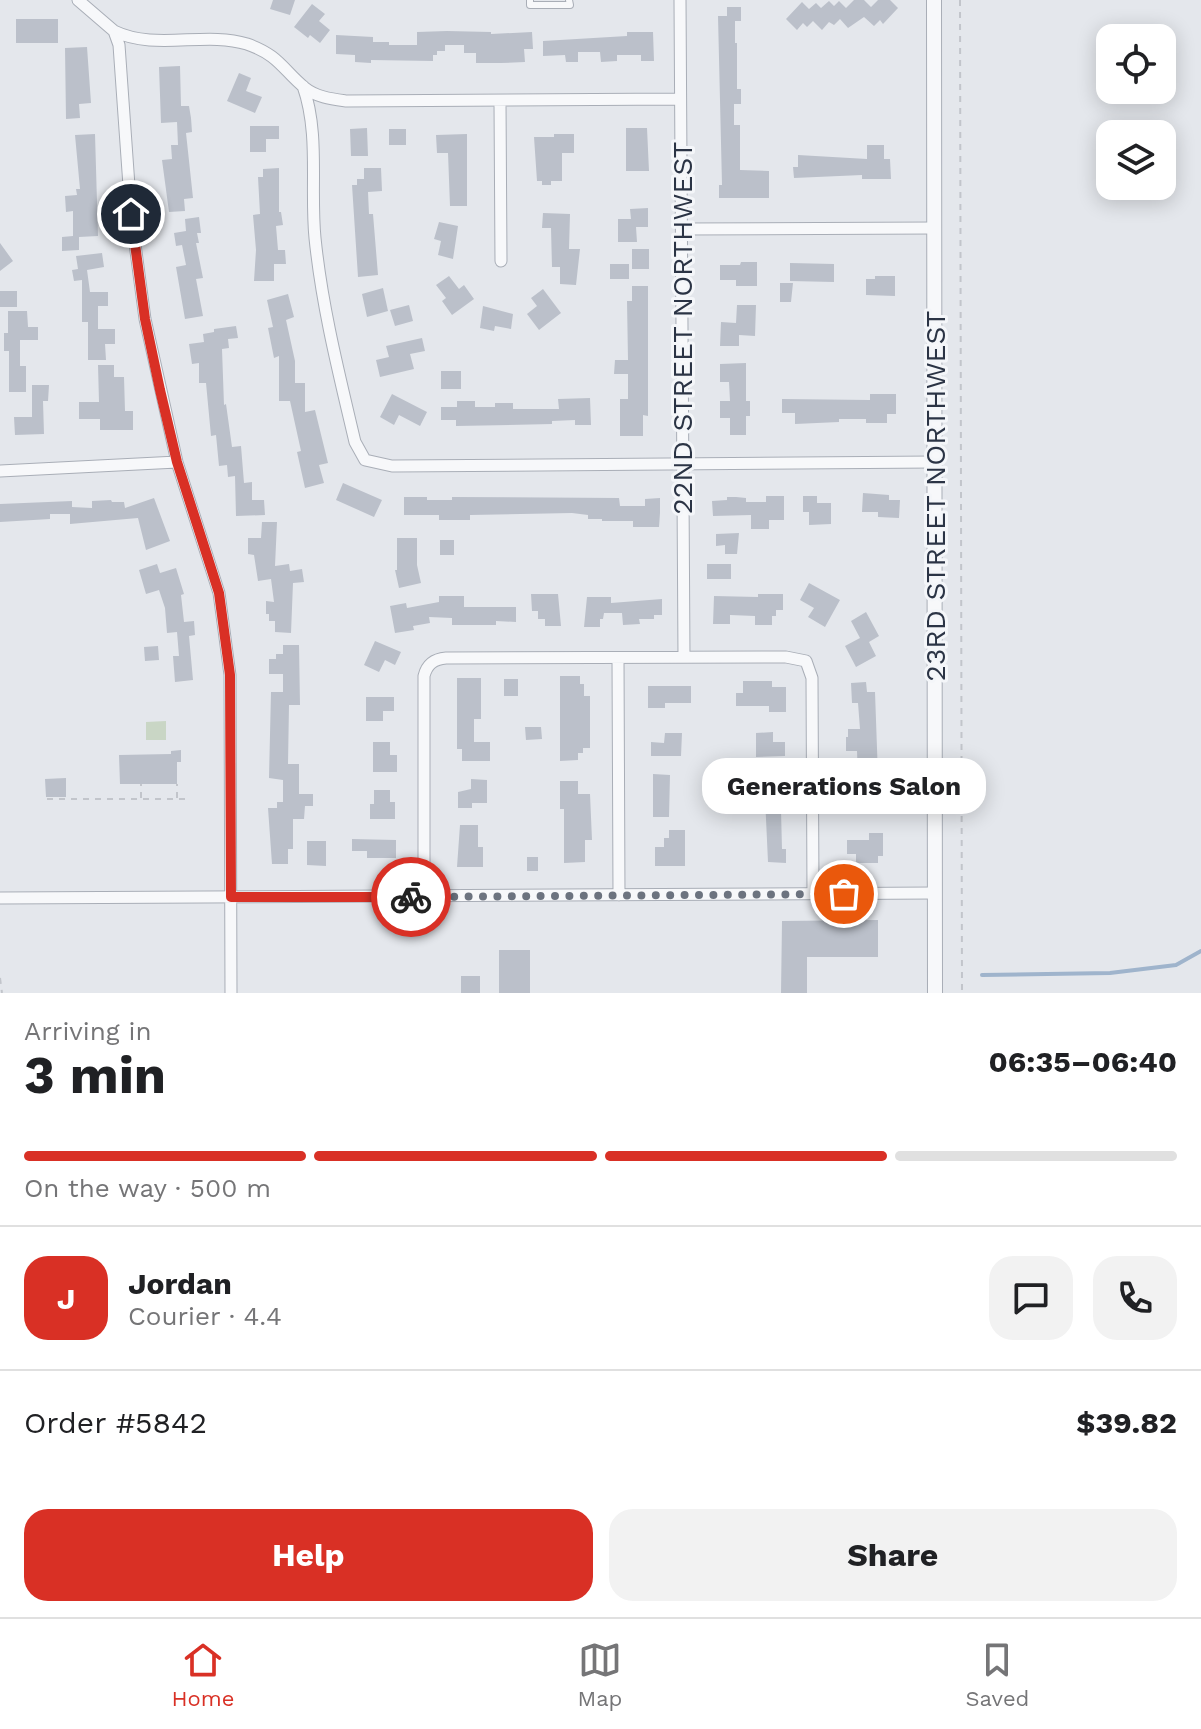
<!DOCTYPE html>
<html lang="en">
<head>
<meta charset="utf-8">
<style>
	body { margin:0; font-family:"Work Sans",sans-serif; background:#f2f2f2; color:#202124; height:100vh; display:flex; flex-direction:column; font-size:30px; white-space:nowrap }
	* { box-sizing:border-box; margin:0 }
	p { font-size:26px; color:#757577 }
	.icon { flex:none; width:44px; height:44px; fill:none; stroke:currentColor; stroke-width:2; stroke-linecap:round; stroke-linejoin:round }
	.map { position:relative; height:993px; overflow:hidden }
	.drawer { display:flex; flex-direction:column; background:#fff; flex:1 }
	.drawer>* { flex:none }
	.buttons { position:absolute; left:1096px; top:24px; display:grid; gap:16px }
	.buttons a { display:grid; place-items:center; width:80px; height:80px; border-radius:16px; background:#fff; box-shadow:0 4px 20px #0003; font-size:40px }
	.pin { position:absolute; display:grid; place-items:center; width:68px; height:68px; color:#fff; margin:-34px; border:4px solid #fff; border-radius:50%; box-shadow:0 2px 8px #0007 }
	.courier { position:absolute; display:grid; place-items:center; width:80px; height:80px; margin:-40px; border:6px solid #d93025; border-radius:50%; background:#fff; color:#222; box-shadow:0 2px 10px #0007 }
	.bubble { position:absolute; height:56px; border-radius:24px; background:#fff; box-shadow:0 4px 20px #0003; font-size:26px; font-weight:700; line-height:56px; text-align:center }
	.headline em { font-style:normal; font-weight:700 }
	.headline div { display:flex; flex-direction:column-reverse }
	.headline { display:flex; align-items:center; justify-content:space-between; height:136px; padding:0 24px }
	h1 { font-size:52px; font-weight:700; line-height:60px }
	.bar { display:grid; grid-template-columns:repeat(4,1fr); gap:12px 8px; align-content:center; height:96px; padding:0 24px }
	.bar i { height:10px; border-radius:6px; background:#e0e0e0 }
	.bar .active { background:#d93025 }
	.bar p { grid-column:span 4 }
	.line { display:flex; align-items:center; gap:20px; padding:0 24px; border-top:2px solid #e0e0e0 }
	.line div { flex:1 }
	.round { display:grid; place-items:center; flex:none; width:84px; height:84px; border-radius:24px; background:#f2f2f2 }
	.action { display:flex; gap:16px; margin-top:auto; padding:16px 24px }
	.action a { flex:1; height:92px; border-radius:24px; background:#d93025; color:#fff; font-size:32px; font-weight:700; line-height:92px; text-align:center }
	.action a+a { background:#f2f2f2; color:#202124 }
	.dock { display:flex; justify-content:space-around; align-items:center; height:112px; border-top:2px solid #e0e0e0; background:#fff; font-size:22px; color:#757577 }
	.dock a { display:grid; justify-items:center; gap:4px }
	.dock .active { color:#d93025 }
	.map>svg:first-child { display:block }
</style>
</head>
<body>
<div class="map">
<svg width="1201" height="993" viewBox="0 0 1201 993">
	<rect width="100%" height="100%" fill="#e4e7ec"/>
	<!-- green -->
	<path fill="#c9d6c5" d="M166,721V740H146V722Z"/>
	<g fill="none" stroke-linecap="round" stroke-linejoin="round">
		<!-- stream -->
		<path stroke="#9fb4cc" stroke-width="4" d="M982,975L1110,973L1176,965L1201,951"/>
	</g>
	<!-- building -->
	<path fill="#bbc0ca" d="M273,0H295L290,15L270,9Z
		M854,0H864L871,7L878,0H890L898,8L883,24L880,20L874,26L864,17L848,28L840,19L834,25L829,22L822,30L813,21L807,27L803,23L797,30L786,19L802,2L809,9L816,3L821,8L829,1L834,6L839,1L846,8Z
		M312,4L325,14L319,21L330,30L320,43L310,35L308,38L294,27Z
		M727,7H741V21H735V43H737V89H741V104H734V125H740V170L769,171V198H719V185H722L718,16H727Z
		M16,19H58V43H16Z
		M447,31L491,32V34L532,32L533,49H524L525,62L501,63H476V53H464V45H445V51H437V55H433V61L371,60V63L355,62V55L336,54V35L373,37V42H389V45H417V32Z
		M627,32H653L654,61H641V55H617V61L601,62L600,52H578V62H566L565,55L543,56V41L627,36Z
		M87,47L91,103L79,104L80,118L66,119L65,48Z
		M180,66L181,106H189L191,118L192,132L186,133L193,198L184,199L185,211L169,212L162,160L172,159L171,145H178L177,122L161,123L159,67Z
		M239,73L251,78L246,91L262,97L255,113L227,101Z
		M250,126H279V139H266V152H250Z
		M367,128L368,156H351L350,129Z
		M626,128H647L649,171H626Z
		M389,129H406V145H389Z
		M95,134L98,236L79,237V250L62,251V237L73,236V211L66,212L65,196L77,195L76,189H80L75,135Z
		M467,134V206H450L448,153H437L436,135Z
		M554,134H574V153H562V181H551V185H542V181H537L534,137H554Z
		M867,145H884V159H890L891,179H862V175L794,178L793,167H798V155L867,159Z
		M279,168V212H281L283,225L276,226L278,250H285L286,264H274V281H254L256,250L253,215L260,214L258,177H263V169Z
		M364,168H381L382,191L368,192L369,214H373L378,275L358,277L352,185H357V179H364Z
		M648,208V227H636L637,242H618V219H631L630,209Z
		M543,213L570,214L569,249H580L576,285L560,284V267H552L551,228H542Z
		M199,217L201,233H197L199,243H196L203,278L196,279L203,316L185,319L176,267L186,265L182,245L176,246L174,233L186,231L185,219Z
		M439,222L458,226L453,259L438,255L441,241L434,239Z
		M0,243L13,261L0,271Z
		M632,249H649V269H632Z
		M102,253L104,267L87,270L90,292H108V306H98V329H115V344H105L106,360H88V322H82V280L74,281L72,270L78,269L76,256Z
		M741,262H757V286H736V280H720V265H740Z
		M790,263L834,264V282L790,281Z
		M610,264H629V279H610Z
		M449,276L459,289L464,285L474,299L452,315L442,301L446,298L436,285Z
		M875,276H895V296L866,295V279H875Z
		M780,283H793L791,302H780Z
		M632,286H648V416L643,415V436H620V399H628V374H614L615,360H628L627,301H632Z
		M383,288L388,311L367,317L362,294Z
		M543,289L561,313L539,330L527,314L537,306L531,298Z
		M0,291H17V307H0Z
		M288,294L294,317L286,320L295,361V383H305V412L315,410L328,463L319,465L324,483L305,488L297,452L301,451L290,401H279V356L274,358L268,328L273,327L267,300Z
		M409,305L413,321L395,326L390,310Z
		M737,305H756L755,336L739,335V346H720L721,322L736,323Z
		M483,306L513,314L511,329L495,326L494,331L480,328Z
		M8,311H27L28,327H38V340H20V366H26V392H9V351H4V333H8Z
		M236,326L238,338L228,339L229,348L222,349L224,405L226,404L232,447L241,446L244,483L252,482V500H264L265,515L236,516L235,476L228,477L227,465L219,466L216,435L211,436L206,383H199V363L192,364L189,344L204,342L203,334L214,332V329Z
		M422,338L425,351L410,354L414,369L380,377L376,360L389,357L386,346Z
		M746,363V401H750V416H746V435H730V418H720V401H730L729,382H720V364Z
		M98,365H114V377H124L125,411H133V430H100V419H79V402H99Z
		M441,371H461V389H441Z
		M32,385H49L48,401H43L44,434L15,435L14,417H32Z
		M392,394L427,412L420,426L399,415L394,425L380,417Z
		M870,394H896V414H887V423H866V419H839V422L795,424V413H782V399L870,400Z
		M590,398L591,425H575V420L552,421V424L456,426V420H441V407H457V401H475V407H495V403H513V409H559L558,399Z
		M343,483L382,500L374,517L336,500Z
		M863,493L889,495V500H900L899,518L878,517V512H862Z
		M766,496H784V520H769V529H751V515L713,516L712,501L727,500V497H736L746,498V502H766Z
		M803,496H817V503H831V524L809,525V512H803Z
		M404,497H427V500H452V497L619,498L620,506H645V499L660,498V513L659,527H633V521H602V519H588V515L572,513L470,515V520H439V515H404Z
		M154,498L170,541L146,550L138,518L70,524V514H50V519L0,522V504L72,501V507L92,508V501L111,500L112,502H124L125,508Z
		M262,522H277L275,566L289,564L290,571L302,569L304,582L293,583L291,633L275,632V621H269V614H266V601L274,602L271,579L258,581L254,555L248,554V538H261Z
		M739,533L737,554H725V545L716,546V534Z
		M397,538H417V565L421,583L399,588L395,570H397Z
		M440,540H454V555H440Z
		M157,564L160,573L176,568L184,594L181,595L184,622L194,621L195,635L189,636L193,680L175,682L173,656H179L177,632L167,633L165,608L159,590L146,594L139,570Z
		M707,564H731V579H707Z
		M809,583L840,600L825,627L808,617L814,608L800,600Z
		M531,594H558L561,626H545V619H538V611H532Z
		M758,594H783V610H776V616H772V625H755V616L730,615V624H713L714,596L758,597Z
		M439,596H464V607H516V622L496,621V625H452V618L429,617L430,623L413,626L414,630L395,633L390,606L406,603L407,608L439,602Z
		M587,597H611V603L662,599V615H654V619H639L640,624L623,625L622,613H604L603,619H600V627H584Z
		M866,612L879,636L869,642L876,656L856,667L845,646L860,638L851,621Z
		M375,641L401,652L395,665L385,660L379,672L364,665Z
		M283,645H299L300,705H289L288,764H299V794H313V806H305L304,819H293V849H288V864H272L268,808H277V802H283V780L269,778L271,692H283V674H269V659H276V654H283Z
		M158,646L159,660L145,661L144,647Z
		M560,676H580V684H584V696H590V748H583V753H578V760L560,761Z
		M457,678H481V719H474V742H490V761H462V749H457Z
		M504,679H518V696H504Z
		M743,681H772V687H786V712H769V706H736V693H743Z
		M866,682L867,692H875L878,776H883L884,788L877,789L878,804H864V810L846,811V794H858V777L857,751H846V737H848V729H860L858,703H852L851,683Z
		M648,686H691V703H665V708H648Z
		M366,697H394V711H383V721H366Z
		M525,727H541L542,739L526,740Z
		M773,732V742H785V756L756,757V733Z
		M665,733H682L681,756H651V742L664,743Z
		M373,742H390V755H397V772H373Z
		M181,750V762H177V784H120L119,755L171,754V751Z
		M653,774L670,775L669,817H653Z
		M764,776H781V789H784V810H781L782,849H786V863L768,862Z
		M66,778V797H46L45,779Z
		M471,779L487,780V803H472V808H458V792L471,789Z
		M560,781H578V794H590L592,840H585V862L564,863V809H560Z
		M374,790H390V802H395V819H370V804H374Z
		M460,825H478V847H483V867H457Z
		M669,830H685V866H655V847H664V838H669Z
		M869,833H883V856H878V863H856V854H847V840H869Z
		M352,839L396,840V858H367V851H352Z
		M307,841H326V866L307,865Z
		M527,857H538V871H527Z
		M878,920V957H807V993H781L782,921Z
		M499,950H530V993H499Z
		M461,976H480V993H461Z"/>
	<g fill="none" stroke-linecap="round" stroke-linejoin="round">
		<defs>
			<path id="service" d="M530,0V5H570L569,0"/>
			<path id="minor" d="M78,0L114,31L119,45L131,214L145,319L177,462L219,593L230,675L231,993
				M680,0L684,657
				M114,31C155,51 205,31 247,44C279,55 283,70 305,88C316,97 332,99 346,101L680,99
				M303,86C320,134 310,188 315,238C322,307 339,374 355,442L365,460L392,466L935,462
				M500,102L501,261
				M682,229L935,228
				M0,471L177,462
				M618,658L619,895
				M424,897V676C427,664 434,659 446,658L786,657L806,661L812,678L813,894
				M0,898L935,893"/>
			<path id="tertiary" d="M934,0L935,993"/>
		</defs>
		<!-- service casing -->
		<use href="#service" stroke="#a9aeb7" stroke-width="8"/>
		<!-- minor casing -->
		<use href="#minor" stroke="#a9aeb7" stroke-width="13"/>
		<!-- tertiary casing -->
		<use href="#tertiary" stroke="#a9aeb7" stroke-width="16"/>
		<!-- path -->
		<path stroke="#c2c5cb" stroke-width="2" stroke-dasharray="6 6" stroke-linecap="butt" d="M960,0L962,993
			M141,798V784
			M177,798V784
			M47,799H191
			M0,978L2,993"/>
		<!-- service -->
		<use href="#service" stroke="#f7f8fa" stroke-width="6"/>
		<!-- minor -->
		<use href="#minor" stroke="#f7f8fa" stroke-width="11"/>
		<!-- tertiary -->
		<use href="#tertiary" stroke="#f7f8fa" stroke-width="14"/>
	</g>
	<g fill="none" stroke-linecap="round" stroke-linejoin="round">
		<!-- done -->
		<path stroke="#6c737f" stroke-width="8" stroke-dasharray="0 14.4" d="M411,897L844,894"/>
		<!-- route -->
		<path stroke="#d93025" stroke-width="10" d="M131,214L145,319L160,390L177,462L219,593L230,675L231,897H411"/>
	</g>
	<g text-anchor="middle" stroke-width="6" stroke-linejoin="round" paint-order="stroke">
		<!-- street labels -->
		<g font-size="28" fill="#2b3445" stroke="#f4f6f9">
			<text transform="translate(682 328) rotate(-90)" y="10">22ND STREET NORTHWEST</text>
			<text transform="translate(935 496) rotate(-90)" y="10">23RD STREET NORTHWEST</text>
		</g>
	</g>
</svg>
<div class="buttons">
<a><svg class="icon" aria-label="locate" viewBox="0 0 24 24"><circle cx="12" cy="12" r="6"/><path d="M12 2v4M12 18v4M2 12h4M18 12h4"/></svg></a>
<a><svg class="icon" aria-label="layers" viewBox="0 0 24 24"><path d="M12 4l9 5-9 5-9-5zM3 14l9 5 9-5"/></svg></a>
</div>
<div class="pin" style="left:844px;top:894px;background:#ea580c"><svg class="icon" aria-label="bag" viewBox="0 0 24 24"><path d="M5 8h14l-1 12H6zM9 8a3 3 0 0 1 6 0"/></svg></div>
<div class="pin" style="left:131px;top:214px;background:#1f2937"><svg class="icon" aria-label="home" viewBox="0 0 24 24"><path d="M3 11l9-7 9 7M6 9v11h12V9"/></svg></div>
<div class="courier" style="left:411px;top:897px"><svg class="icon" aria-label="bike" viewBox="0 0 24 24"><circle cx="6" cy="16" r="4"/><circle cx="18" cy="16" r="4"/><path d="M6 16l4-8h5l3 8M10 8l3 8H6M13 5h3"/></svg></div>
<div class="bubble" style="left:702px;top:758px;width:284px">Generations Salon</div>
</div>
<section class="drawer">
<div class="headline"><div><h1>3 min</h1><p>Arriving in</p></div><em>06:35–06:40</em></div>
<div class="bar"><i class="active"></i><i class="active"></i><i class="active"></i><i></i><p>On the way · 500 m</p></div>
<div class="line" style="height:144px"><b class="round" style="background:#d93025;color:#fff">J</b><div><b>Jordan</b><p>Courier · 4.4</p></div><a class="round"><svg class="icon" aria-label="chat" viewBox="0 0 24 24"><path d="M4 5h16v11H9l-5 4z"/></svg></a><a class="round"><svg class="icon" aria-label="phone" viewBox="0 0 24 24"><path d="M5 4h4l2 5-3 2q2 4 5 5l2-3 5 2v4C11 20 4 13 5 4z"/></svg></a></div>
<div class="line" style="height:104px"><div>Order #5842</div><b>$39.82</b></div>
<div class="action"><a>Help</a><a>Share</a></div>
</section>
<nav class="dock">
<a class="active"><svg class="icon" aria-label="home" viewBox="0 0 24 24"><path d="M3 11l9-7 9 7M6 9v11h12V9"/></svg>Home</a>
<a><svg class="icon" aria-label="map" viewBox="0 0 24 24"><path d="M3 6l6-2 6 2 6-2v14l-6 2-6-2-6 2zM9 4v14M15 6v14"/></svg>Map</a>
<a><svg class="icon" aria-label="saved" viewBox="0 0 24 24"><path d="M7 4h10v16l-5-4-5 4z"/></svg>Saved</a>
</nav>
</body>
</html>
